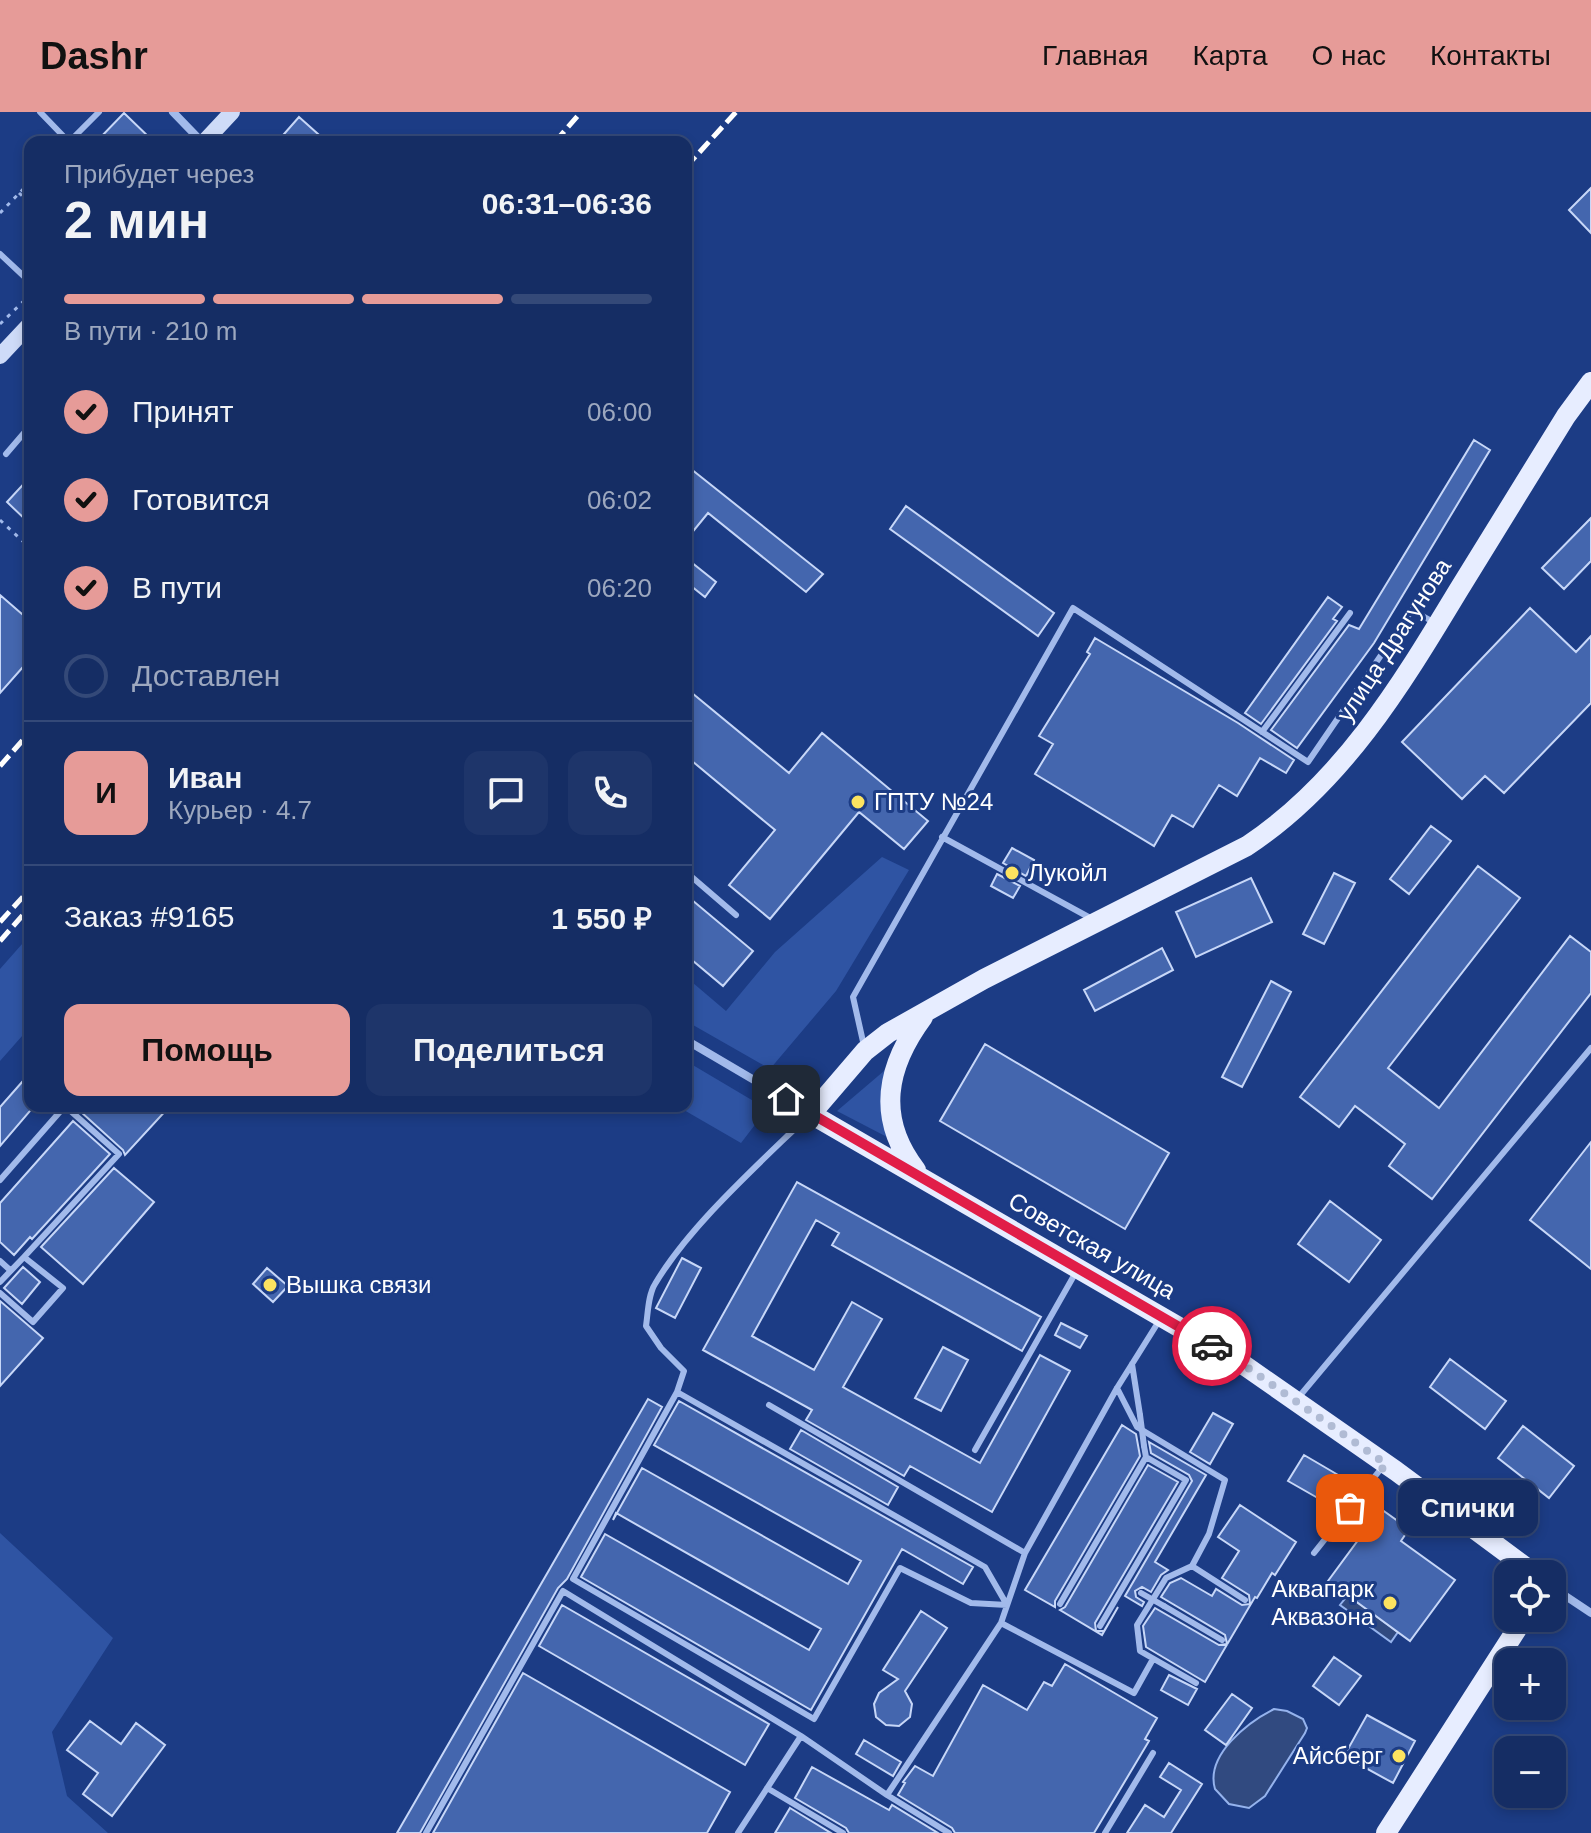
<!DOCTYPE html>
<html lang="ru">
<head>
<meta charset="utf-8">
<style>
	body { margin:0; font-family:Helvetica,sans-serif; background:#1e356a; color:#f1f3f6; height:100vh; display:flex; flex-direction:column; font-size:30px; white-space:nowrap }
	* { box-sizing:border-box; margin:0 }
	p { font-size:26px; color:#9da8bf }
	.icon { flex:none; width:44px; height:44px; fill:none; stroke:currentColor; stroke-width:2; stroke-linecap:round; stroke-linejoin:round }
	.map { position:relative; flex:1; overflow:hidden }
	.side { position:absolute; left:24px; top:24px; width:668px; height:976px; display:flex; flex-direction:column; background:#152d64; border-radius:16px; box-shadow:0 4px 12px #0003,0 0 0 2px #344978 }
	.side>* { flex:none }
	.buttons { position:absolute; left:1494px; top:1448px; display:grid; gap:16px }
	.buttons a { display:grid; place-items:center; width:72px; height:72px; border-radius:16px; background:#152d64; box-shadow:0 4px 12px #0003,0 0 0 2px #344978; font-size:40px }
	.pin { position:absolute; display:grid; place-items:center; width:68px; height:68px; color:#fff; margin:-34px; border-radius:16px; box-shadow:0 4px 12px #0006 }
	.courier { position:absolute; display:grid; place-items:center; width:80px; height:80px; margin:-40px; border:6px solid #e11d48; border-radius:50%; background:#fff; color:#222; box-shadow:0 2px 10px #0007 }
	.bubble { position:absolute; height:56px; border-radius:16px; background:#152d64; box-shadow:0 4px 12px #0003,0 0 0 2px #344978; font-size:26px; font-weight:700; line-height:56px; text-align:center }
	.head em { font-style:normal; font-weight:700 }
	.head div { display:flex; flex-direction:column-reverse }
	.head { display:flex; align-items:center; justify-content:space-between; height:136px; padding:0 40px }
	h1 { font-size:52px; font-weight:700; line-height:60px }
	.bar { display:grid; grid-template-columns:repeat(4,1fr); gap:12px 8px; align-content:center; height:96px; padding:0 40px }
	.bar i { height:10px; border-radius:6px; background:#344978 }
	.bar .on { background:#e69b98 }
	.bar p { grid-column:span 4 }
	.line { display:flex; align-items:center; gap:20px; padding:0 40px; border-top:2px solid #344978 }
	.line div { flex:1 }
	.round { display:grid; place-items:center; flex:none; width:84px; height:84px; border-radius:16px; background:#1e356a }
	ol { padding:0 40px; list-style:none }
	li { display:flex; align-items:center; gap:24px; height:88px }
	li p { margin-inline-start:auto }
	li .icon { padding:8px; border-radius:50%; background:#e69b98; color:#111; stroke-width:4 }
	li:last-child { color:#9da8bf }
	li i { width:44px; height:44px; border:4px solid #344978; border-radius:50% }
	.cta { display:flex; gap:16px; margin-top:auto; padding:16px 40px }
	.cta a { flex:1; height:92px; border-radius:16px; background:#e69b98; color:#111; font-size:32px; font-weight:700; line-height:92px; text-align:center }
	.cta a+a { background:#1e356a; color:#f1f3f6 }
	header { display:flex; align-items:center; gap:48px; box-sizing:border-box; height:112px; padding:0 40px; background:#e69b98; color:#111 }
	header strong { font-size:38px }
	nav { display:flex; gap:44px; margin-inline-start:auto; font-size:28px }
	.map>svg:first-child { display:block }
</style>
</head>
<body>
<header>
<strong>Dashr</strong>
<nav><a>Главная</a><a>Карта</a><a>О нас</a><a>Контакты</a></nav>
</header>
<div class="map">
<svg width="1591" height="1721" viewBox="0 0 1591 1721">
	<rect width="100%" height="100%" fill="#1c3c85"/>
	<!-- green -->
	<path fill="#2f54a3" d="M882,745L909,758L836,879L770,957L686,909V865L726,899L775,840Z
		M30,823V915L0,949V857Z
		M686,949L767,997L741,1031L677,994H686Z
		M891,953L882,1007L889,1026L837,999Z
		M0,1421L113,1526L52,1620L67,1684L108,1721H0Z"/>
	<!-- water -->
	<path fill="#314a80" stroke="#95b3ed" stroke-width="2" d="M1348,1483L1398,1520L1391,1530L1340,1493Z
		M1274,1597L1287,1599L1303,1607L1307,1616L1305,1621L1265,1684L1249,1696L1229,1692L1215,1677C1205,1643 1248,1610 1274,1597Z"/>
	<!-- building -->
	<path fill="#4466ae" stroke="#c7d7f8" stroke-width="2" d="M124,1L154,30H96Z
		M299,5L327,30H277Z
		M1591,76V121L1569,98Z
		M1474,328L1490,338L1374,531L1297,636L1271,618L1349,513L1359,517Z
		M686,353L823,462L806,480L708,401L686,428Z
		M30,365V412L7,390Z
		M906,394L1054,501L1038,524L890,417Z
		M1591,406V449L1564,477L1542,456Z
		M686,446L716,470L705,485L686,470Z
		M0,483L30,509V547L0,581Z
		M1328,485L1342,495L1333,507L1337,509L1261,612L1245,601Z
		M1530,496L1576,540L1591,524V591L1504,681L1485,664L1462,687L1402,630Z
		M1095,526L1238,611L1294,648L1286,661L1260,646L1237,684L1219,673L1193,715L1172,703L1154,734L1035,662L1053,632L1039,624L1090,542L1087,540Z
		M692,581L789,661L822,621L928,709L904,737L859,700L770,807L729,773L775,718L686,644V589Z
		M1431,714L1451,729L1409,782L1390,767Z
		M1012,736L1034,748L1026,764L1003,751Z
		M1478,754L1520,786L1388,956L1439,996L1570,824L1591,840V881L1432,1087L1389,1054L1405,1032L1355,994L1339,1015L1300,985Z
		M1334,761L1355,771L1324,832L1303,822Z
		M997,762L1020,774L1013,786L991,774Z
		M1251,766L1272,810L1196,845L1176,800Z
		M686,783L753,839L723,874L686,843Z
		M1162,836L1173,858L1095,899L1084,878Z
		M1271,869L1291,880L1242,975L1222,965Z
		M985,932L1169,1041L1125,1117L940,1009Z
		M30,961V999L0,1034V995Z
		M87,994H170L125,1043L123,1038L81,1000Z
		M73,1009L110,1042L32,1127L30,1125L14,1143L0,1130V1091Z
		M1591,1030V1157L1530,1108Z
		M114,1056L154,1090L83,1172L41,1135Z
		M797,1070L1041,1205L1022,1239L832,1133L839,1121L816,1108L752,1224L814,1258L852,1190L882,1207L843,1275L980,1351L1040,1243L1070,1259L992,1400L910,1354L904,1364L806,1308L812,1298L703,1238Z
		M1330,1089L1381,1128L1349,1170L1298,1132Z
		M682,1146L701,1156L675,1206L656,1196Z
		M23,1155L40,1170L22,1192L4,1176Z
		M267,1156L288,1174L273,1190L253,1172Z
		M0,1189L43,1226L0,1274Z
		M1061,1211L1087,1224L1080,1236L1055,1223Z
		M943,1235L968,1248L941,1299L915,1286Z
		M1450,1247L1506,1289L1485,1317L1430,1275Z
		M648,1287L662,1295L567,1467L558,1476L420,1721H397Z
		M679,1289L973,1455L963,1472L902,1437L811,1598L581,1465L605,1422L809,1538L821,1517L616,1401L613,1408L642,1356L848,1472L861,1449L654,1333Z
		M1213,1301L1233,1312L1210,1352L1190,1340Z
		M1122,1313L1136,1322L1140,1344L1055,1489V1495L1025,1478Z
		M1523,1314L1574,1354L1549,1386L1498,1346Z
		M801,1318L898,1375L888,1393L790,1337Z
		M1149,1330L1206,1363L1155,1450L1168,1458L1161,1463L1151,1480L1142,1475L1135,1479L1136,1485L1144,1490L1142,1494L1125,1484L1192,1369L1189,1363L1151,1341Z
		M1304,1343L1345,1367L1330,1393L1288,1369Z
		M1148,1353L1178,1370L1095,1511L1096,1519H1104L1118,1495L1102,1523L1060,1498L1065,1495Z
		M1240,1393L1296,1430L1275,1463L1272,1461L1257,1486L1255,1485L1205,1570L1146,1535L1143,1514L1155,1496L1219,1533L1227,1532L1225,1523L1161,1485L1170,1471L1181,1466L1212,1484L1216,1477L1242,1493L1250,1492L1249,1483L1222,1466L1239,1439L1218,1425Z
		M1381,1397L1409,1417L1401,1429L1455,1468L1410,1529L1328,1469Z
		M562,1493L769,1612L745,1653L539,1534Z
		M921,1499L947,1516L905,1579L912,1592L910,1605L899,1614L886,1613L876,1605L874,1592L879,1581L898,1567L883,1558Z
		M1334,1545L1361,1564L1339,1593L1313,1574Z
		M1065,1552L1157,1606L1145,1627L1149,1629L1094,1721H955L952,1716L898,1683L905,1671L903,1670L915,1654L933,1664L983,1573L1027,1598L1044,1570L1052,1574Z
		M523,1561L730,1680L707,1721H433Z
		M1169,1563L1197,1577L1188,1593L1161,1578Z
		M1232,1582L1252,1596L1226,1633L1205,1618Z
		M1367,1603L1415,1629L1393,1671L1344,1644Z
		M90,1609L121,1632L136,1611L165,1633L112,1704L83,1682L98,1661L67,1638Z
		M864,1628L901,1650L893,1664L856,1642Z
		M1169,1651L1202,1672L1171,1721H1127L1145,1693L1164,1705L1181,1678L1160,1665Z
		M812,1655L889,1698L892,1693L938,1721H849L846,1716L795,1686Z
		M790,1696L831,1721H775Z"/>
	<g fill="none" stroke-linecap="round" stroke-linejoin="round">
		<!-- path -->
		<path stroke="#a2baeb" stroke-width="3" stroke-dasharray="4 6" stroke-linecap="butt" d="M172,30L177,24
			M19,81L30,91
			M0,101L30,70
			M0,212L30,183
			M0,408L30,436"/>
		<!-- lane -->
		<path stroke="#a2baeb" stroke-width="6" d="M40,0L69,30L99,0
			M0,142L30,170
			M20,223L30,232
			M6,342L30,314
			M1262,620L1350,501
			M942,725L1094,808
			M686,760L736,803
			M864,934L853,885L1073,496L1308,650L1412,498L1435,511
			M808,1004C759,1052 690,1113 655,1172C648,1183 648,1201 646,1214L661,1236L684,1259L677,1280L985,1455L1007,1493
			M0,1068L65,994
			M24,1145L119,1042L65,994
			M0,1149L10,1158
			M0,1170L24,1145L63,1176L33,1210L0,1181
			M1132,1252L1140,1303
			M1117,1276L1137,1315L1225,1368L1209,1422L1192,1454L1245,1488
			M677,1280L573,1467L814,1607L900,1456L971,1491L1007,1493
			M1298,1286L1591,936
			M769,1293L1025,1441
			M975,1338L1076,1160
			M1314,1441L1384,1353
			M1192,1454L1166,1466L1137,1513L1140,1539L1196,1571
			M1060,1492L1146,1345L1144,1334
			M1164,1494L1222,1528
			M1001,1511L1134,1581L1153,1547
			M1100,1514L1186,1368L1146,1345
			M767,1676L843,1721
			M887,1683L949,1721
			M426,1721L563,1479L801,1624
			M738,1721L801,1624L887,1683L1001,1511L1025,1441L1117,1276L1159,1209
			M1105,1721L1153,1641"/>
		<!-- street -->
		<path stroke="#a2baeb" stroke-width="8" d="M173,0L202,30
			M686,928L810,1001
			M1552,1475L1591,1501"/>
		<!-- secondary -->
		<path stroke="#cedbf8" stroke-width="16" d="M204,30L232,0
			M0,244L30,212"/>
		<!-- primary -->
		<path stroke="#e7edff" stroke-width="20" d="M916,1058C876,1006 886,955 923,905
			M1535,1462L1396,1359L1241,1251L811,1002L865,939L888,921L984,867L1247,734C1342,671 1400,575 1458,479C1494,421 1530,362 1566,304L1591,270
			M1386,1721L1524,1506"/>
		<!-- rail -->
		<path stroke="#fff" stroke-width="5" stroke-dasharray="14 6" stroke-linecap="butt" d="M555,30L581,0
			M686,55L736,0
			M0,654L30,620
			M0,810L30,777
			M0,829L30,795"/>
		<!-- lane-bridge -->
		<path stroke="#a2baeb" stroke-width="6" d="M1140,1303L1144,1334
			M1141,1481L1164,1494"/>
	</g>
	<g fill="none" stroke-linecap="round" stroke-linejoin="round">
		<!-- done -->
		<path stroke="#b0bbd4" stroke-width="8" stroke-dasharray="0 14.4" d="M1212,1234L1241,1251L1386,1352L1350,1396"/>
		<!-- route -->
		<path stroke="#e11d48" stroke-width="10" d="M786,987L1212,1234"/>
	</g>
	<!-- markers -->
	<g fill="#fce360" stroke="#1c3c85" stroke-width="3">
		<circle cx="858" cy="690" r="8"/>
		<circle cx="1012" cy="761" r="8"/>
		<circle cx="270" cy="1173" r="8"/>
		<circle cx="1390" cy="1491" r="8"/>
		<circle cx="1399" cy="1644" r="8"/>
	</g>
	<g text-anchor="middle" stroke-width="6" stroke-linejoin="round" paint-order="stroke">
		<!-- street labels -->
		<g font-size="24" fill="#fff" stroke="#1c3c85">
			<text transform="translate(1394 528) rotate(-57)" y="8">улица Драгунова</text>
			<text transform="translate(1092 1134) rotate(30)" y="8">Советская улица</text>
		</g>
		<!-- poi labels -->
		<g font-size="24" fill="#fff" stroke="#1c3c85" text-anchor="start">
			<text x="874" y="698">ГПТУ №24</text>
			<text x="1028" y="769">Лукойл</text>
			<text x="286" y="1181">Вышка связи</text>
			<text x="1374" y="1485" text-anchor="end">Аквапарк<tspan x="1374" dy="28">Аквазона</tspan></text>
			<text x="1383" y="1652" text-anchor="end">Айсберг</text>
		</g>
	</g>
</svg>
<div class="buttons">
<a><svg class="icon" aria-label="locate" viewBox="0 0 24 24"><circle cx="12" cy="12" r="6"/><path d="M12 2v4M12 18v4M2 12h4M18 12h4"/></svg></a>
<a>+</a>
<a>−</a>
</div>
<div class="pin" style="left:1350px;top:1396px;background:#ea580c"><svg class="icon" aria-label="bag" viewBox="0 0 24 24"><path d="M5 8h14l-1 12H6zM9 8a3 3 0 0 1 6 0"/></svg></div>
<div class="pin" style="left:786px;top:987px;background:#1f2937"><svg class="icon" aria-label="home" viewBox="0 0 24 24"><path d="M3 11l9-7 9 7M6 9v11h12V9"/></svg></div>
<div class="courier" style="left:1212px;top:1234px"><svg class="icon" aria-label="car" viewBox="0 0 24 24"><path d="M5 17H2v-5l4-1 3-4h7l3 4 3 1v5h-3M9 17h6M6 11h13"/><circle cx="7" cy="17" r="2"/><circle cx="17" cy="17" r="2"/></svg></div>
<div class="bubble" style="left:1398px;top:1368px;width:140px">Спички</div>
<section class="side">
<div class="head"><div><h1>2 мин</h1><p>Прибудет через</p></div><em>06:31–06:36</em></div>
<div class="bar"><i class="on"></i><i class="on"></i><i class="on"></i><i></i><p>В пути · 210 m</p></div>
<ol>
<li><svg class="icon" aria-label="check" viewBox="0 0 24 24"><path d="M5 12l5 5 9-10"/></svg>Принят<p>06:00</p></li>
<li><svg class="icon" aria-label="check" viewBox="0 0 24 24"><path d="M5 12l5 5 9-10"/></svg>Готовится<p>06:02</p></li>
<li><svg class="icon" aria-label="check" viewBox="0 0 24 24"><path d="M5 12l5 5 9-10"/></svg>В пути<p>06:20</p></li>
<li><i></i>Доставлен</li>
</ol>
<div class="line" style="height:144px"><b class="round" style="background:#e69b98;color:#111">И</b><div><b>Иван</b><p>Курьер · 4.7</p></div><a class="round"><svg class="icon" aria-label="chat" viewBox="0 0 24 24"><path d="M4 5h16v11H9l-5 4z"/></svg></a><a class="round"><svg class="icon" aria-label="phone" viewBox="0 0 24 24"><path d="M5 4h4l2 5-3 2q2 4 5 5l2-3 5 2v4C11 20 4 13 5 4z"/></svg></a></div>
<div class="line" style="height:104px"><div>Заказ #9165</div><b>1 550 ₽</b></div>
<div class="cta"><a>Помощь</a><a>Поделиться</a></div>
</section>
</div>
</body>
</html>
